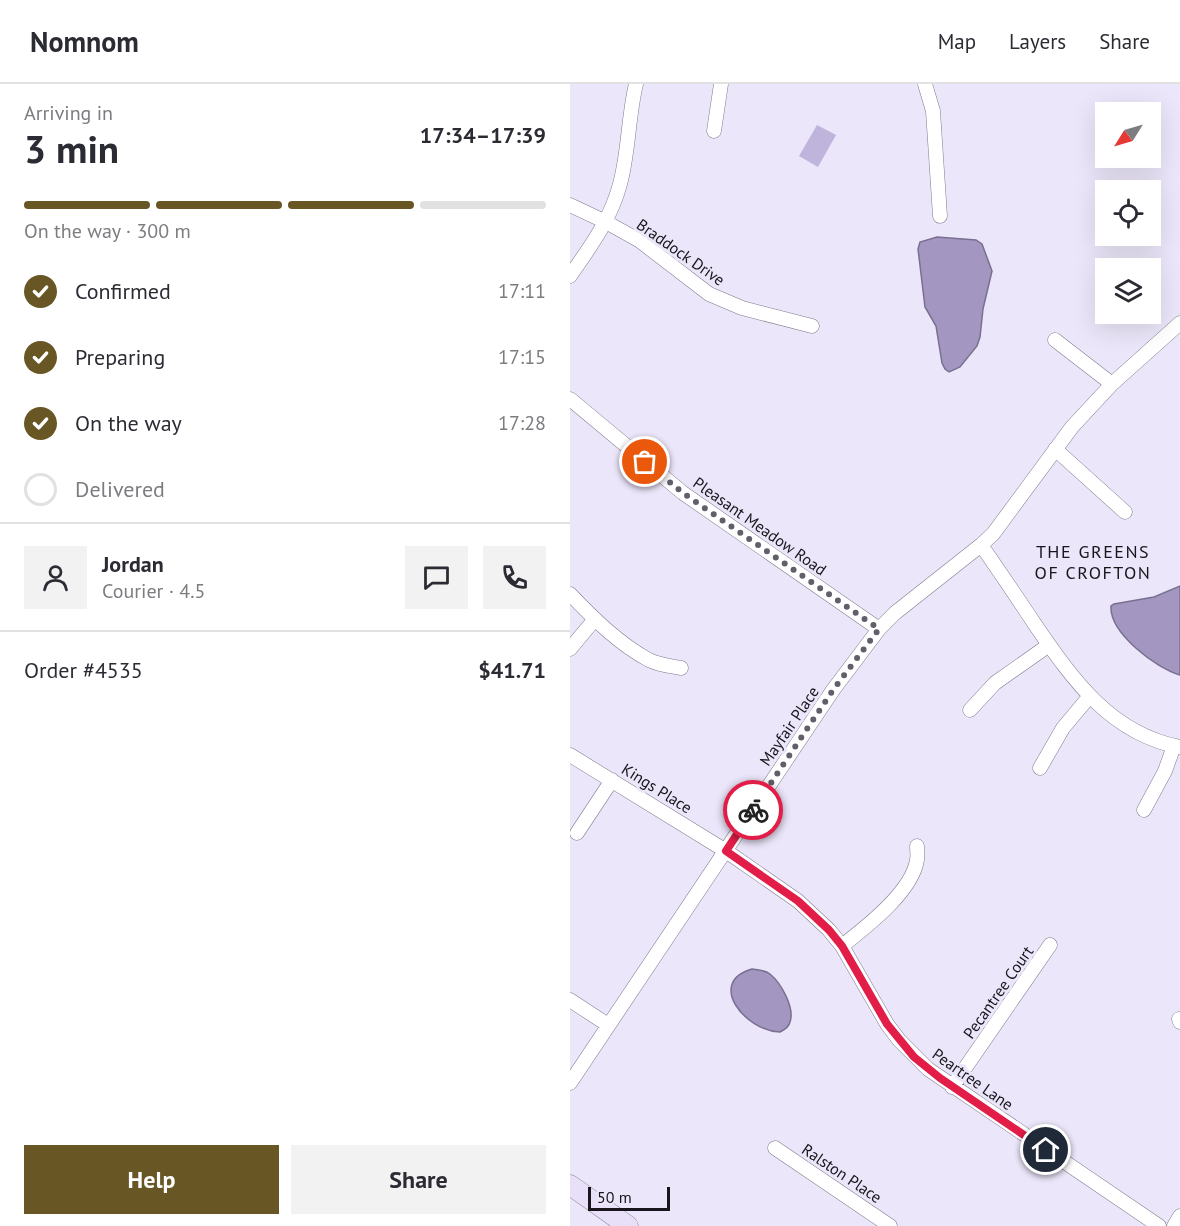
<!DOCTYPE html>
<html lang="en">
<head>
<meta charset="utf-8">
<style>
	body { margin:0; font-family:"PT Sans",sans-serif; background:#f2f2f3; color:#2b2b33; height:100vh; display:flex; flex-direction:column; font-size:22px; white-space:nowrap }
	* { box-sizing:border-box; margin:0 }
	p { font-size:20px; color:#7c7c81 }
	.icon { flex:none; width:33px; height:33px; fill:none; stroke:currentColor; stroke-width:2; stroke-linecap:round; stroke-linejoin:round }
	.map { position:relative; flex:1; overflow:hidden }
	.panel { display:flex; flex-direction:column; background:#fff; width:570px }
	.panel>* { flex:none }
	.needle { width:39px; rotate:233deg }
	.tools { position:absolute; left:525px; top:18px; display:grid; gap:12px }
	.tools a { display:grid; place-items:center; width:66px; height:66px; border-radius:0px; background:#fff; box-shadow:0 6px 24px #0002; font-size:30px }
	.scale { position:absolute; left:18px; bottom:15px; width:82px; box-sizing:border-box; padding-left:6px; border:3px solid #18161c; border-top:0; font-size:16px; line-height:21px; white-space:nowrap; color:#18161c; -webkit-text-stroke:4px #ece6fa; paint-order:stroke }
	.pin { position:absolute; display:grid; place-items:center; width:51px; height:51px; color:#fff; margin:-26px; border:3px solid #fff; border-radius:50%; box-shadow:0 2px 6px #0007 }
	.courier { position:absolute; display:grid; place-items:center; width:60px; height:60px; margin:-30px; border:4px solid #e11d48; border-radius:50%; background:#fff; color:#222; box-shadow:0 2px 8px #0007 }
	.overview em { font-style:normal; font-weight:600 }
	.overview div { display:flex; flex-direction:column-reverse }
	.overview { display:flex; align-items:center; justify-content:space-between; height:102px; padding:0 24px }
	h1 { font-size:39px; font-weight:600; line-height:45px }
	.bar { display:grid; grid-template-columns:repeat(4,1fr); gap:9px 6px; align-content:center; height:72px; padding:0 24px }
	.bar i { height:8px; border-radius:4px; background:#e1e1e2 }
	.bar .active { background:#695625 }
	.bar p { grid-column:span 4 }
	.line { display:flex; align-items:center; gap:15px; padding:0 24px; border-top:2px solid #e1e1e2 }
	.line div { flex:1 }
	.round { display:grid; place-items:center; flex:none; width:63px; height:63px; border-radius:0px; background:#f2f2f3 }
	ol { padding:0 24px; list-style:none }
	li { display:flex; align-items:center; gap:18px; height:66px }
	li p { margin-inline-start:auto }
	li .icon { padding:6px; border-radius:50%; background:#695625; color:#fff; stroke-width:4 }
	li:last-child { color:#7c7c81 }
	li i { width:33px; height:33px; border:3px solid #e1e1e2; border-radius:50% }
	.action { display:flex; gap:12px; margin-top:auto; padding:12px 24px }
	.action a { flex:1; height:69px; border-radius:0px; background:#695625; color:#fff; font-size:24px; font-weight:600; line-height:69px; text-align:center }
	.action a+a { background:#f2f2f3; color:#2b2b33 }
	header { display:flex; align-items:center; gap:36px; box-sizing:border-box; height:84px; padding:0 30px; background:#fff; border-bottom:2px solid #e1e1e2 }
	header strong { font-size:28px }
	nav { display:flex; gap:33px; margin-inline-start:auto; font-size:21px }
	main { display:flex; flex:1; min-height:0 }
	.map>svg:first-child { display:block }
</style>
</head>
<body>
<header>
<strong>Nomnom</strong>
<nav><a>Map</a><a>Layers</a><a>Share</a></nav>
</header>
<main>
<section class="panel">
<div class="overview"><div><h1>3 min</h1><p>Arriving in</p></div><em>17:34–17:39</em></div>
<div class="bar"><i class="active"></i><i class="active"></i><i class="active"></i><i></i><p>On the way · 300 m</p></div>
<ol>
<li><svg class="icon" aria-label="check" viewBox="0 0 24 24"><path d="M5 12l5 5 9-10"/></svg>Confirmed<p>17:11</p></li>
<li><svg class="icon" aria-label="check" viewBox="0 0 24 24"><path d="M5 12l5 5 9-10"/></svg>Preparing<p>17:15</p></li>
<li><svg class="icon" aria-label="check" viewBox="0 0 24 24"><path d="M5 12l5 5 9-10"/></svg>On the way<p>17:28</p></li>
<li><i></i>Delivered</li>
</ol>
<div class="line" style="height:108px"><a class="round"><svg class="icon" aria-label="person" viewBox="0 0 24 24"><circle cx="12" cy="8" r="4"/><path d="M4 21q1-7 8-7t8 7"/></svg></a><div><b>Jordan</b><p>Courier · 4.5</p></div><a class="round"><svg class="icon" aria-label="chat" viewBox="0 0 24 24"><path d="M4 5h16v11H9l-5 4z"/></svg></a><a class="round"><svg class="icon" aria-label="phone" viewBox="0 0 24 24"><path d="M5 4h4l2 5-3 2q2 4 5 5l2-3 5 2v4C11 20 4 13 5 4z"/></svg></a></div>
<div class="line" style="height:78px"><div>Order #4535</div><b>$41.71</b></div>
<div class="action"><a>Help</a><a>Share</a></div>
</section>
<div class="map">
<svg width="610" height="1142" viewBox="0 0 610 1142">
	<rect width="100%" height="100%" fill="#ece6fa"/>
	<!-- green -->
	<path fill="#bfb4db" d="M247,41L266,51L248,83L229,72Z"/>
	<!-- water -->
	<path fill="#a396c0" stroke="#79708f" stroke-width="1.5" d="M367,153L406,156L412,160L422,187L413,225L410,253L407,262L390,283L379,288L375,285L372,279L366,242L355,223L348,165L350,158Z
		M610,502V591C586,584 539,549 541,522L544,520L584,513Z
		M182,885C188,886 195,886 200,890C211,899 225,924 220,938C219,943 214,946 210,948C175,947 136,898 182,885Z"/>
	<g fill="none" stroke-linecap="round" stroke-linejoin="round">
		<defs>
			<path id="street" d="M355,0L363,27L370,132
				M144,47L151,0
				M0,121L36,138L70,157L139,210L172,224L242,242
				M0,192C20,163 41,135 50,100C59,67 58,33 66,0
				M485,256L542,300
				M0,315L113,409L309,545
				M485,365L555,428
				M411,461C430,488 448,515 466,542C503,596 541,650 610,663
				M0,510C23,534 49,560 79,576C89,581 100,582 111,584
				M0,565L25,535
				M400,626L425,599L479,561
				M0,671L156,767L228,817L259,846L272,862L317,940L329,956L358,985L589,1142
				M470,684L493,644L519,613
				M574,726L595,687L604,662
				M7,749L42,696
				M272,862C296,843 342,808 347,776C348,772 347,766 347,762
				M0,916L38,941
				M609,935L610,938
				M0,999L263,606L309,545L325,529L411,461L423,450L502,343L542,300L610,239
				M382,1003L480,861
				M205,1064L320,1142
				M604,1142L610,1132"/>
			<path id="secondary" d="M0,1101L58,1142"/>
		</defs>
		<!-- street casing -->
		<use href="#street" stroke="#7f7a8b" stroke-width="15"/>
		<!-- secondary casing -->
		<use href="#secondary" stroke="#7f7a8b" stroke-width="21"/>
		<!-- street -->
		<use href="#street" stroke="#fff" stroke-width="14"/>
		<!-- secondary -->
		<use href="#secondary" stroke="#e8e0f8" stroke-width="20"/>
	</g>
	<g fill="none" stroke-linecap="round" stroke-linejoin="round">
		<!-- done -->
		<path stroke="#625f6a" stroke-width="6" stroke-dasharray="0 10.8" d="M75,378L113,409L309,545L263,606L183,726"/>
		<!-- route -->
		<path stroke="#e11d48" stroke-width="8" d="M183,726L156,767L228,817L259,846L272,862L317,940L344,973L370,994L476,1066"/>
	</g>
	<g text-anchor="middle" stroke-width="6" stroke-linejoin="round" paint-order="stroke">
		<!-- street labels -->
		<g font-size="16" fill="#18161c" stroke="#ece6fa">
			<text transform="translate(111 168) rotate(35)" y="6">Braddock Drive</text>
			<text transform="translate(190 442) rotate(35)" y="6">Pleasant Meadow Road</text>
			<text transform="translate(219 642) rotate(-56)" y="6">Mayfair Place</text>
			<text transform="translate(87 704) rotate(32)" y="6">Kings Place</text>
			<text transform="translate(428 908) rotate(-55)" y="6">Pecantree Court</text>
			<text transform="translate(403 995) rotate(35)" y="6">Peartree Lane</text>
			<text transform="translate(272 1089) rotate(34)" y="6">Ralston Place</text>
		</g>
		<!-- neighbourhood labels -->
		<g font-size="18" letter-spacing="1.5" fill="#18161c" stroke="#ece6fa">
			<text x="523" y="474">THE GREENS<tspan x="523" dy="21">OF CROFTON</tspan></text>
		</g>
	</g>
</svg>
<div class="tools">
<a><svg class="needle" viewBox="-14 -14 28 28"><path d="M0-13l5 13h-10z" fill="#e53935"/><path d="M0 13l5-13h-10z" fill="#7c7c81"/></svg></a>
<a><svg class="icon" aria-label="locate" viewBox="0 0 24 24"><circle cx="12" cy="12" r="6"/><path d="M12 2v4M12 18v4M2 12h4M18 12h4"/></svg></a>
<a><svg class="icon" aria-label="layers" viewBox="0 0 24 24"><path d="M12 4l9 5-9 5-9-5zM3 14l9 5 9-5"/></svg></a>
</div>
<div class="scale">50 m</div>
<div class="pin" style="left:75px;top:378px;background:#ea580c"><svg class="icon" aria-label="bag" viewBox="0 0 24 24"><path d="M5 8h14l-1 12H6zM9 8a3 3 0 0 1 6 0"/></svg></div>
<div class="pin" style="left:476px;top:1066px;background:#1f2937"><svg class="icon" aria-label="home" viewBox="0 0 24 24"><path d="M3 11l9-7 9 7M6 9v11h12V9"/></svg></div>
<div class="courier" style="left:183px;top:726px"><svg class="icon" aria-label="bike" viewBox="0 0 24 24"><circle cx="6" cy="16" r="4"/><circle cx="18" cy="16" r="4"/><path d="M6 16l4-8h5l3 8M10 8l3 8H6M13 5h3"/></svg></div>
</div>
</main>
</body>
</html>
